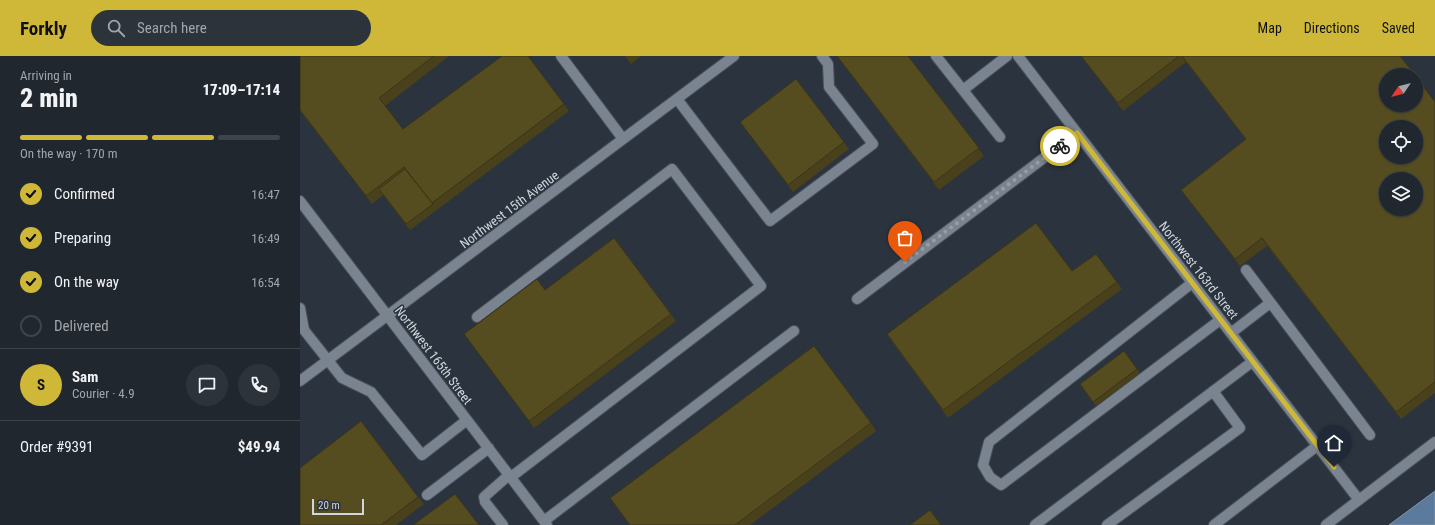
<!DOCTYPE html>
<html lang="en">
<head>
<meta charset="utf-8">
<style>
	body { margin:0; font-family:"Roboto Condensed",sans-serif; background:#2d333a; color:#f1f3f6; height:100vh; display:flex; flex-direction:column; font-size:15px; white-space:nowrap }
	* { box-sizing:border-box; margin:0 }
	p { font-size:13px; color:#a2a5aa }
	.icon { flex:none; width:22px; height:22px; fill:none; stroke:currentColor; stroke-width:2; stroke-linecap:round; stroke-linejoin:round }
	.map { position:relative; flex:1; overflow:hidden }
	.side { display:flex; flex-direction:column; background:#20272e; width:300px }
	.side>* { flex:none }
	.needle { width:26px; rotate:235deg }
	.fabs { position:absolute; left:1079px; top:12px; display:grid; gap:8px }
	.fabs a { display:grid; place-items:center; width:44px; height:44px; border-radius:50%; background:#20272e; box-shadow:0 1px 3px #0004,0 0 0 1px #3d444a; font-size:20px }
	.scale { position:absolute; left:12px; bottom:10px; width:52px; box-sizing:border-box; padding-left:4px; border:2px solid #d1d6dd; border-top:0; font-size:11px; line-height:14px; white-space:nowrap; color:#d1d6dd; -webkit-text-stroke:3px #2b343e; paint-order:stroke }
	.pin { position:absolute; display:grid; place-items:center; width:34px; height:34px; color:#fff; margin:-41px -17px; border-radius:50% 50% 50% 0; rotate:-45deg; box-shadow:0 0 4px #0007 }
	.pin .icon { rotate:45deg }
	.courier { position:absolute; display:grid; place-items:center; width:40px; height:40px; margin:-20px; border:3px solid #cfb837; border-radius:50%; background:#fff; color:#222; box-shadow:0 1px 5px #0007 }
	.overview em { font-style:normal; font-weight:800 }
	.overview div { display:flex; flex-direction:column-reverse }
	.overview { display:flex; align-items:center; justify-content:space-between; height:68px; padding:0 20px }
	h1 { font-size:26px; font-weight:800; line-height:30px }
	.bar { display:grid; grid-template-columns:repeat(4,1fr); gap:6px 4px; align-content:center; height:48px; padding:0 20px }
	.bar i { height:5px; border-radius:3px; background:#3d444a }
	.bar .selected { background:#cfb837 }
	.bar p { grid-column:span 4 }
	.line { display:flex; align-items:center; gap:10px; padding:0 20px; border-top:1px solid #3d444a }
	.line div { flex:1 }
	.round { display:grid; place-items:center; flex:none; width:42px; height:42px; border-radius:21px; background:#2d333a }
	ol { padding:0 20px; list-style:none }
	li { display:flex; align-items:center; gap:12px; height:44px }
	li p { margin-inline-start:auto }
	li .icon { padding:4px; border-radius:50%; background:#cfb837; color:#111; stroke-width:4 }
	li:last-child { color:#a2a5aa }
	li i { width:22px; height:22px; border:2px solid #3d444a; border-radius:50% }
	header { display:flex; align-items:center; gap:24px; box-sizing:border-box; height:56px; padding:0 20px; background:#cfb837; color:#111 }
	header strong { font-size:19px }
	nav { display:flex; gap:22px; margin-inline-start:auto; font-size:14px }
	.search { width:280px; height:36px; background:#2d333a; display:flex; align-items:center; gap:10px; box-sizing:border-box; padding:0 14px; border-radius:22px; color:#a2a5aa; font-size:15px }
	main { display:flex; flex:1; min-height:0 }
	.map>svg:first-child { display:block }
</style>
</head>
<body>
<header>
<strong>Forkly</strong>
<div class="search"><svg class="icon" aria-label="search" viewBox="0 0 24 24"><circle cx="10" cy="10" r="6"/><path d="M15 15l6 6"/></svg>Search here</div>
<nav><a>Map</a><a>Directions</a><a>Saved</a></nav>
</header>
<main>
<section class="side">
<div class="overview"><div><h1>2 min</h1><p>Arriving in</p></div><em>17:09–17:14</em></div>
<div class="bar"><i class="selected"></i><i class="selected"></i><i class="selected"></i><i></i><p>On the way · 170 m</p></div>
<ol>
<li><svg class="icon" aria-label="check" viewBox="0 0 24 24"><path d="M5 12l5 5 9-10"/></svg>Confirmed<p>16:47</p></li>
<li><svg class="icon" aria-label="check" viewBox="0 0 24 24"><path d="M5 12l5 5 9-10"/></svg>Preparing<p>16:49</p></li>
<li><svg class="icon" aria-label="check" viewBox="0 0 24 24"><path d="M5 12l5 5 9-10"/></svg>On the way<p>16:54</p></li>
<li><i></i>Delivered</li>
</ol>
<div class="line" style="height:72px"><b class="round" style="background:#cfb837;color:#111">S</b><div><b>Sam</b><p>Courier · 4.9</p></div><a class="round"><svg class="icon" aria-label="chat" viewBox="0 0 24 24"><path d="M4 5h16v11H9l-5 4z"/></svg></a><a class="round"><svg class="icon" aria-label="phone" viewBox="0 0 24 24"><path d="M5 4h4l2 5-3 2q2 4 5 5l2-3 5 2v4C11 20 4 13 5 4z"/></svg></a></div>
<div class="line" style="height:52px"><div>Order #9391</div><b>$49.94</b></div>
</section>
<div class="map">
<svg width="1135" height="469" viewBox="0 0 1135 469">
	<rect width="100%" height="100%" fill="#2b343e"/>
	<!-- water -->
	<path fill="#5b7a9c" stroke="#7e96b0" d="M1135,435V469H1089Z"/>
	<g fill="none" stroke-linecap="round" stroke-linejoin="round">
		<defs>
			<path id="minor" d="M261,0L323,83
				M636,0L700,81
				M718,0L1059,444
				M663,34L707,0
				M377,43L470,165L573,88L529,31L528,8L522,0
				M0,145L247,469
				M946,214L1070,379
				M892,227L689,386L683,409L690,421L701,429L920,264
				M557,243L777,77
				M0,252L4,274L42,322L71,336L122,399L167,364
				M177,261L372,113L461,230L211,421
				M931,277L970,247
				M0,325L434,0
				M127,439L189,392
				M244,465L494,275
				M203,469L185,446L184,441L209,419
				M735,469L952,306
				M807,469L940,372L913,335
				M914,469L1017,390
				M1026,469L1135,386"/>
		</defs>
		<!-- minor casing -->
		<use href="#minor" stroke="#495059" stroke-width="12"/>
		<!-- minor -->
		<use href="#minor" stroke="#7a8490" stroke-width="10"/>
	</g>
	<!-- wall -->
	<path fill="#49411c" d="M0,0H149L85,50L103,73L264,48L269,55L110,174L83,139L72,148L0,55Z
		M325,0H341L331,8Z
		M537,0H608L684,100L639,134Z
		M781,0H1100L1135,46V337L1101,363L967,190L940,210L886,141L881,134L946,84L886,6L823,55Z
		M440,66L544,86L549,93L493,136Z
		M772,215L817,226L822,233L648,362L592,286Z
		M245,234L371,258L376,265L234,372L164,278Z
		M824,295L840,317L796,350L780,328Z
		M571,367L576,375L450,469H330Z
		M118,441L124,448L96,469H0Z"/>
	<!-- building -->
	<path fill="#554c20" stroke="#3c3516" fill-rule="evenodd" d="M0,0H134L79,42L103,73L202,0H228L264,48L132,147L104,111L66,140L0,54Z
		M537,0H608L679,92L634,126Z
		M781,0H879L818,47Z
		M882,0H1100L1115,19H1086V49H1116V21L1135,46V326L1096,356L962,182L935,203L881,134L946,83ZM1086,71H1116V101H1086ZM1086,123H1116V153H1086Z
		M496,23L544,86L488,129L440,66Z
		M105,113L133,148L106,168L79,133Z
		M736,167L772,215L796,198L817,226L643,354L587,278Z
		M314,182L371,258L229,365L164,278L237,223L245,234Z
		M514,290L571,367L435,469H330L310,442Z
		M824,295L837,313L793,346L780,328Z
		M61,365L118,441L81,469H0V412Z
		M155,438L179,469H113Z
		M630,454L641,469H610Z"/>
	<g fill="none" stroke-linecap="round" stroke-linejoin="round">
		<!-- done -->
		<path stroke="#979da5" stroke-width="4" stroke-dasharray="0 7.2" d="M605,206L760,90"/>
		<!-- route -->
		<path stroke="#cfb837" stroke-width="5" d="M760,90L777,77L1034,411"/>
	</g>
	<g text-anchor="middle" stroke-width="3" stroke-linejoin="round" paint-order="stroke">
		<!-- street labels -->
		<g font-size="13" fill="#d1d6dd" stroke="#2b343e">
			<text transform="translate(209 153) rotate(-37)" y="5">Northwest 15th Avenue</text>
			<text transform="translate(899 214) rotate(52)" y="5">Northwest 163rd Street</text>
			<text transform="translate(134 299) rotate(53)" y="5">Northwest 165th Street</text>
		</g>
	</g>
</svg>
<div class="fabs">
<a><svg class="needle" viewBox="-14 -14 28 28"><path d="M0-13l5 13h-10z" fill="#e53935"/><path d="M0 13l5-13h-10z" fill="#a2a5aa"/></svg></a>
<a><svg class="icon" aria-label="locate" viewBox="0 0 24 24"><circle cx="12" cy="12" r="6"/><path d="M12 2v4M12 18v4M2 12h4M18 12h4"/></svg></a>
<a><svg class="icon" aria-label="layers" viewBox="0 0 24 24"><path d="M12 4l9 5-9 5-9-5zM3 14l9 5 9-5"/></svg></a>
</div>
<div class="scale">20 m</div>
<div class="pin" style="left:605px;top:206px;background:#ea580c"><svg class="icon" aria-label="bag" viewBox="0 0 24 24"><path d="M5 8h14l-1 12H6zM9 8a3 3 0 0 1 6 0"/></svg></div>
<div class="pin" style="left:1034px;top:411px;background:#1f2937"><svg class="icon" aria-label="home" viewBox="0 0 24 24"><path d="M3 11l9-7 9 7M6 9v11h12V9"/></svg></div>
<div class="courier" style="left:760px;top:90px"><svg class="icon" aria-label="bike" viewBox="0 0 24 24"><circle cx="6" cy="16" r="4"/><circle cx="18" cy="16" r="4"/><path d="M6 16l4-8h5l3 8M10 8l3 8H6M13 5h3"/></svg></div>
</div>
</main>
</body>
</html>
